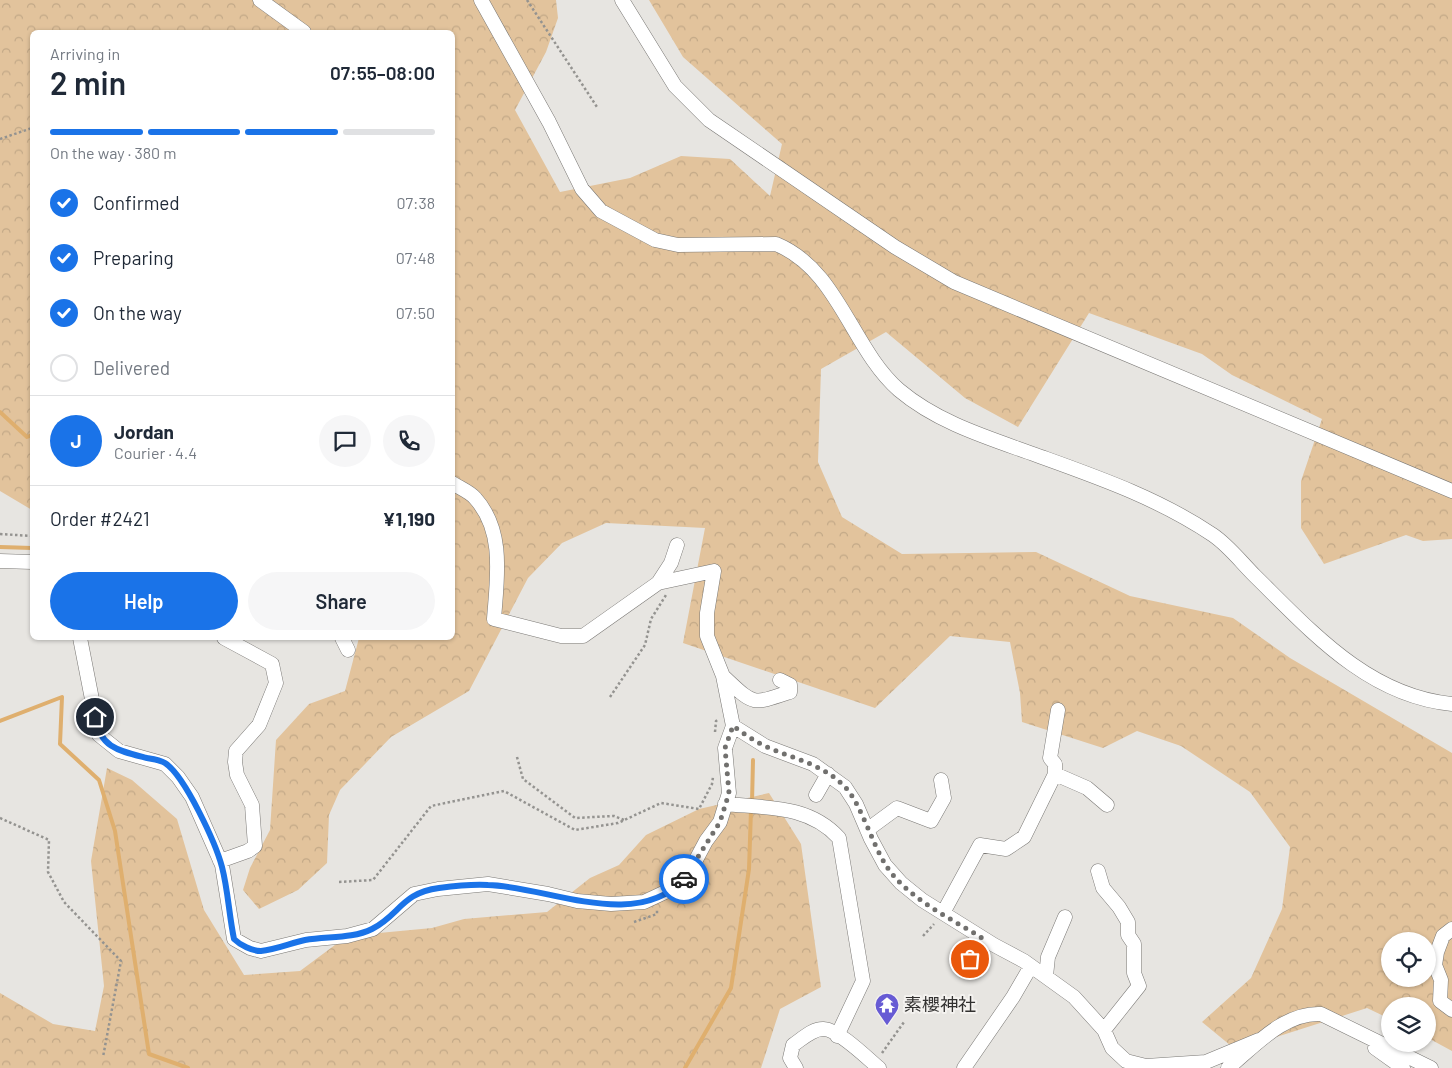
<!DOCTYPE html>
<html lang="en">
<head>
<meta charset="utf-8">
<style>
	body { margin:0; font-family:Barlow,"Noto Sans JP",sans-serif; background:#f6f6f7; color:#1f2937; height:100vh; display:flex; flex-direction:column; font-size:19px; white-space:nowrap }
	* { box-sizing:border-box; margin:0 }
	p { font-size:16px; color:#747a83 }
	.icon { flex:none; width:28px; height:28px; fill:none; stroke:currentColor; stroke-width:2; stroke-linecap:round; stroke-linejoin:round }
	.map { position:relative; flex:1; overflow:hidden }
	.sheet { position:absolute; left:30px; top:30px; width:425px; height:610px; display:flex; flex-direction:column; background:#fff; border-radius:8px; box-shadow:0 1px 4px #0004 }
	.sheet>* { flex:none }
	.fabs { position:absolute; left:1381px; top:932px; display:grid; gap:10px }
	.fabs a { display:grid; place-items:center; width:55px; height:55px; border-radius:50%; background:#fff; box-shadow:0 1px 4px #0004; font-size:25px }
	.pin { position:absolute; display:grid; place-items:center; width:42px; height:42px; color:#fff; margin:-21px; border:2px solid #fff; border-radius:50%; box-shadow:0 1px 5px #0007 }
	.courier { position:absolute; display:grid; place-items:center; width:50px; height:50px; margin:-25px; border:4px solid #1a73e8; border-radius:50%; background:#fff; color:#222; box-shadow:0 1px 6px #0007 }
	.summary em { font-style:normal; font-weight:600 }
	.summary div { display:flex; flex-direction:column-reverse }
	.summary { display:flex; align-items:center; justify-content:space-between; height:85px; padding:0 20px }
	h1 { font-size:32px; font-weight:600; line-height:38px }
	.bar { display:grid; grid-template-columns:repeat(4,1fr); gap:8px 5px; align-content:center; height:60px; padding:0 20px }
	.bar i { height:6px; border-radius:4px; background:#e0e1e3 }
	.bar .on { background:#1a73e8 }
	.bar p { grid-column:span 4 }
	.line { display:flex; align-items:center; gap:12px; padding:0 20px; border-top:1px solid #e0e1e3 }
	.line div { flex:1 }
	.round { display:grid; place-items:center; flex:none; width:52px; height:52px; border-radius:26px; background:#f6f6f7 }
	ol { padding:0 20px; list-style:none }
	li { display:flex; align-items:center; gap:15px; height:55px }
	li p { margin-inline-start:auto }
	li .icon { padding:5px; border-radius:50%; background:#1a73e8; color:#fff; stroke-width:4 }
	li:last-child { color:#747a83 }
	li i { width:28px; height:28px; border:2px solid #e0e1e3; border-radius:50% }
	.action { display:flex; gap:10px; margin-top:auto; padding:10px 20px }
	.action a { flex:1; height:58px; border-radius:30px; background:#1a73e8; color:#fff; font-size:20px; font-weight:600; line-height:58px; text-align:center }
	.action a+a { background:#f6f6f7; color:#1f2937 }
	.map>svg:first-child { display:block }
</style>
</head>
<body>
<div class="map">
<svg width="1452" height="1068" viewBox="0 0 1452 1068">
	<defs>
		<pattern id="forest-crowns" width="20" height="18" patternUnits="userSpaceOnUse" patternTransform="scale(1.25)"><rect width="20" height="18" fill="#e2c39c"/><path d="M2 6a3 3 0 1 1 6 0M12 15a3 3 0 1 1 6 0" fill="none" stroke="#c2a887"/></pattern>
	</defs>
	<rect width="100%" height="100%" fill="#e7e5e1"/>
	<!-- forest -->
	<path fill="url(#forest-crowns)" fill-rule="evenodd" d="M0,0H556L558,18L546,52L515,110L560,192L630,178L681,156L730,159L770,196L782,144L683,57L649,0H1452V539L1423,541L1406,535L1324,564L1301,528V481L1322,419L1232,375L1202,354L1089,313L1018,427L965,398L886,332L821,369L818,462L842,517L902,554L1036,552L1130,596L1233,618L1290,658L1452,753V1051L1428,1038V1006H1390V1019L1367,1008L1236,1050L1202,1022L1251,978L1282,909L1290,847L1250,792L1181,746L1137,731L1103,748L1022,722L1020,693L1010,642L950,636L875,708L683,643L705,528L606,523L562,543L528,578L469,691L391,737L340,790L329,815L327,863L298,890L259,909L243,890L250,868L270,830L276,740L309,704L345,691L359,638H452V32H32V510L0,491ZM1390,941H1428V979H1390Z
		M107,768L132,780L177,819L204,910L244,975L300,971L347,936L432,928L464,919L547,912L590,878L619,865L646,835L699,809L769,793L801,844L821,987L780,1009L761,1068H0V993L53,1024L95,1031L104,986L91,861Z"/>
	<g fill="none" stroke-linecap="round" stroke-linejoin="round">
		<!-- stream -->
		<path stroke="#dfaf6e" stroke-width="4" d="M0,412L27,437L32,435
			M0,547L32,548
			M0,721L62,697L60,744L99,780L115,831L149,1054L188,1068
			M752,803L753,760
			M685,1068L731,988L749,869L751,810"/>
		<defs>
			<path id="minor" d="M260,0L304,32
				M481,0L549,122L582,189L601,211L655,240L678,245L776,244C839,270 851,348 899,390C938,423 989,438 1036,455C1097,477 1158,498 1213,535C1229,546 1241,562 1255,576C1311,631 1368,696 1452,704
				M622,0L675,86L709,120L895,247L954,282L1452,491
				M0,561L32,562
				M658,583L671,563L677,545
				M80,638L99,735L119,751L165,764L178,777L192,797L222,865L234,939L250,948L261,951L306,940L347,936L373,929L414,894L438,889L488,884L548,894L577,901L611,904L644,902L676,887L690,871L706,841L720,822L729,793L725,748L733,726L723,676L707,636V613L714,571L658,583L583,636H561L494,619C497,578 505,531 475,498C470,492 460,488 452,483
				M342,638L348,650
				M724,677C754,705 751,705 790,692V685L780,680
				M733,726L765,746L813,764L845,787L856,804L871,839L885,865L901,883L922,900L994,945L1024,961L1074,997L1104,1030L1112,1048L1126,1061L1146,1066L1206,1062L1259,1040
				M1055,774V764L1050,758L1058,710
				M816,795L828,774
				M725,804C767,808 809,805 839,838L863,981L837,1036
				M867,830L897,808L931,821L944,798L941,780
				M220,861L248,851L255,846L252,805L237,775L235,762L236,751L259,725L276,683L272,664L224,638
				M1098,871L1103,888L1119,907L1128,922V935L1134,944V973L1139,986L1104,1030
				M943,913L980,845L1006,849L1024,837L1055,774L1087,788L1107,805
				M1452,929L1443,936L1437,952L1435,965L1441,980L1440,1001L1452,1010
				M970,959L982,938
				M1046,976L1048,957L1065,917
				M1375,1048L1403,1068
				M796,1068L790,1058L793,1045C802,1039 813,1028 824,1029C839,1030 867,1058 879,1068
				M964,1068L1013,997L1031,966
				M1228,1068C1255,1046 1284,1012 1321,1014L1431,1068"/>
		</defs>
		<!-- minor casing -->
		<use href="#minor" stroke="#7a7875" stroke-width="15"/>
		<!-- path -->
		<path stroke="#949390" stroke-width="2.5" stroke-dasharray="2.5 2.5" stroke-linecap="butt" d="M527,0L597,107
			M0,139L32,128
			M0,534L32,536
			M610,697L645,645L651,619L666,595
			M715,732L716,721L719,719
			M517,757L523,779L575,818L614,816L624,820
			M0,818L49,840L48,872L64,902L121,961L103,1057
			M339,882L373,880L431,806L504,791L575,830L618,823L661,803L699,809L712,784L713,777
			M634,922L657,914V910
			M923,936L934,924
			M882,1053L904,1022"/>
		<!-- minor -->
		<use href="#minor" stroke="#fff" stroke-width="14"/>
	</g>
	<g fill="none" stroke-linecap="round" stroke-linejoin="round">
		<!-- done -->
		<path stroke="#71706e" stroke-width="5" stroke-dasharray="0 9" d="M684,879L720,822L729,793L725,748L733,726C743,733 754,741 765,746C793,759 824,764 846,788C861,805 871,840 884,862C904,897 949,917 982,938L970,959"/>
		<!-- route -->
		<path stroke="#1a73e8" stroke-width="6" d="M95,717C100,748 119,751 147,758C153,759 160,760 165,763C185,776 216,844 222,867C228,890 229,915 234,939C240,945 252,951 261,951C275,950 291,943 305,940C327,936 352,939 372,929C400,915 401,893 439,888C454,886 472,884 488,885C546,886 636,932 684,879"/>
	</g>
	<!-- icons -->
	<defs>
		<symbol id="temple-pin" viewBox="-11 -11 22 30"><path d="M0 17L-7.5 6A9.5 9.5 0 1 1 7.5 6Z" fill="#675bd4" stroke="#f4f2ef"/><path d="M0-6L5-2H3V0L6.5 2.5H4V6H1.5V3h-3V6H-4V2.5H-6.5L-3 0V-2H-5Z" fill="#fff"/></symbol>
	</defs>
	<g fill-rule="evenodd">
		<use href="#temple-pin" x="873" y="991" width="28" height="38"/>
	</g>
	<g text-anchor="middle" stroke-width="4" stroke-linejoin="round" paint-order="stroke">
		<!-- poi labels -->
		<g font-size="18" fill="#323130" stroke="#f4f2ef" text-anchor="start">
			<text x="904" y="1011">素櫻神社</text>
		</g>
	</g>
</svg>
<div class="fabs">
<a><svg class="icon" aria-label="locate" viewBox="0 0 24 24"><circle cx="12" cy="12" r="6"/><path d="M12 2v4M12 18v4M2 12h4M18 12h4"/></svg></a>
<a><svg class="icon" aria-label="layers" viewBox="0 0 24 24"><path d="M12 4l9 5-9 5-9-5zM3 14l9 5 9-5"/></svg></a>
</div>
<div class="pin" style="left:970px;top:959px;background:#ea580c"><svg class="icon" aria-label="bag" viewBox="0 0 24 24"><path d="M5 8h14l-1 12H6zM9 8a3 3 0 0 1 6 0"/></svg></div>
<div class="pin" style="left:95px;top:717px;background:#1f2937"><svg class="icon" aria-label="home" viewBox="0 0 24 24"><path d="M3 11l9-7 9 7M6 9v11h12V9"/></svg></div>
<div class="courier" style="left:684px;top:879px"><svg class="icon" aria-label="car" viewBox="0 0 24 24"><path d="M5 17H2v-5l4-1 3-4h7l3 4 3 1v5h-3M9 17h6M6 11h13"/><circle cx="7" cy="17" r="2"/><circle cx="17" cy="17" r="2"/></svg></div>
<section class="sheet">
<div class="summary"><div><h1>2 min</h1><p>Arriving in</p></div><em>07:55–08:00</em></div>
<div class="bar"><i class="on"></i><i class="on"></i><i class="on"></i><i></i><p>On the way · 380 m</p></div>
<ol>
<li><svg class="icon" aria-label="check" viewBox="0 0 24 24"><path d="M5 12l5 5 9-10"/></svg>Confirmed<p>07:38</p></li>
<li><svg class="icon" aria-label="check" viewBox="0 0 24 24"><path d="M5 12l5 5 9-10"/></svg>Preparing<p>07:48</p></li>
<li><svg class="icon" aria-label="check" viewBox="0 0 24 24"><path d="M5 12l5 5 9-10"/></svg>On the way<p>07:50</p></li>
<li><i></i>Delivered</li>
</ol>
<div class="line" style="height:90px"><b class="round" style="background:#1a73e8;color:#fff">J</b><div><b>Jordan</b><p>Courier · 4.4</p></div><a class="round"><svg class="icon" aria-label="chat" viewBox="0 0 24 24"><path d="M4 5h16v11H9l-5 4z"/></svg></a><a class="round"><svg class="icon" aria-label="phone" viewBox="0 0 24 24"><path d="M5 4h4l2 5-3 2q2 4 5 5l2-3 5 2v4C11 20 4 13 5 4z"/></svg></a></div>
<div class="line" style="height:65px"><div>Order #2421</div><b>¥1,190</b></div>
<div class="action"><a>Help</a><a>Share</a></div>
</section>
</div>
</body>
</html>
